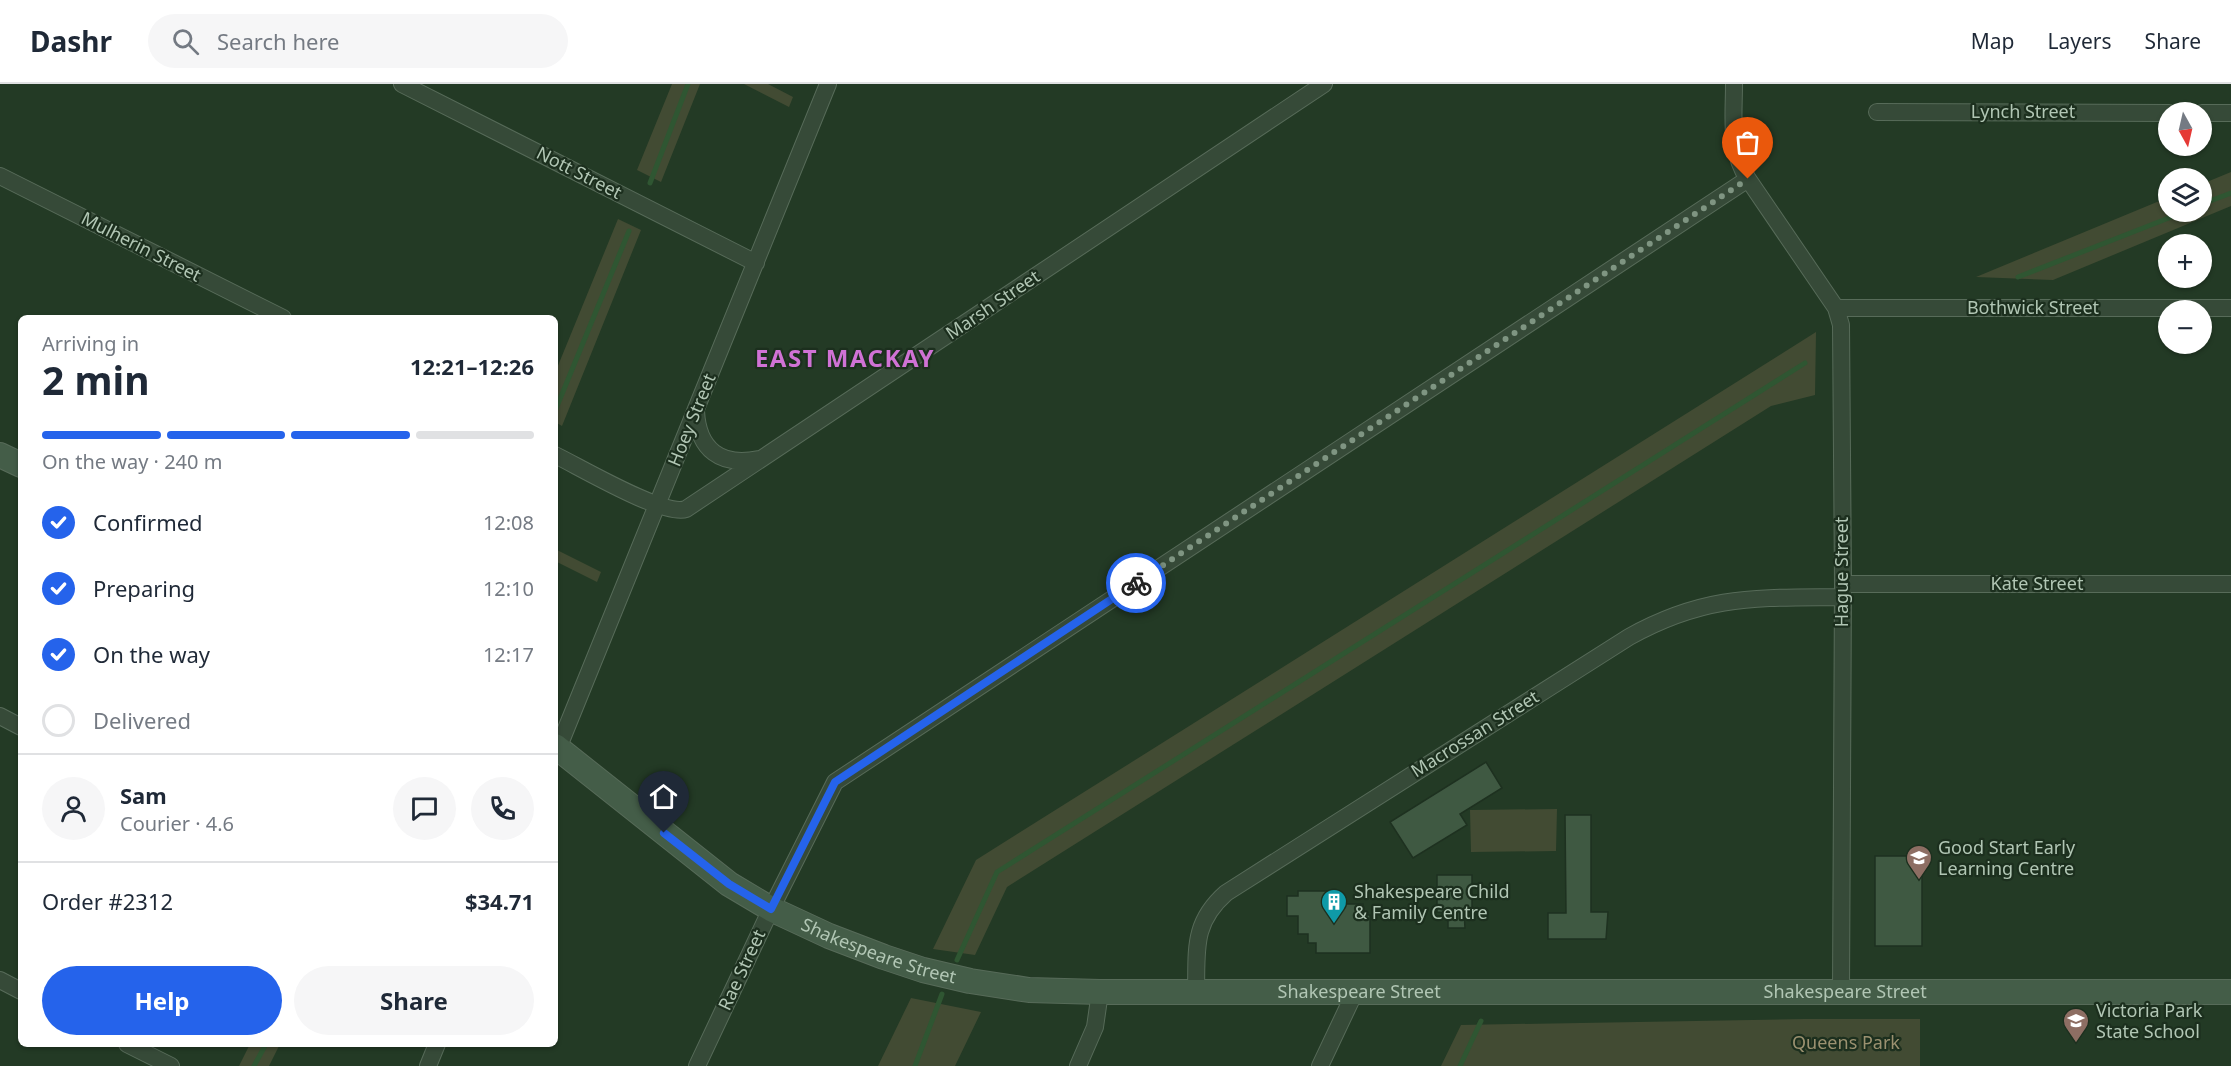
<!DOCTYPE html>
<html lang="en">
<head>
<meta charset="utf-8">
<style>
	body { margin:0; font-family:"Noto Sans",sans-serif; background:#f6f6f7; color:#1f2937; height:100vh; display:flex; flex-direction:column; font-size:22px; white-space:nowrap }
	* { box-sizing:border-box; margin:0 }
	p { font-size:20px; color:#747a83 }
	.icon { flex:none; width:33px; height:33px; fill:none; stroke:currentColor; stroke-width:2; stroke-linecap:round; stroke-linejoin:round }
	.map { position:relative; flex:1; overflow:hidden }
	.sheet { position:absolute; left:18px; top:231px; width:540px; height:732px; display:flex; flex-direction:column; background:#fff; border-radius:9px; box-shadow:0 2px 4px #0004 }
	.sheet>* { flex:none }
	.needle { width:39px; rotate:172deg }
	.controls { position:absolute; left:2158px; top:18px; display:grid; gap:12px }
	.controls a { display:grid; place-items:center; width:54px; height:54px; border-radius:50%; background:#fff; box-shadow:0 2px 4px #0004; font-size:30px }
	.pin { position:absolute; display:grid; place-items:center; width:51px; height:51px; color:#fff; margin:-62px -26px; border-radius:50% 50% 50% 0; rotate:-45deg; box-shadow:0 0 6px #0007 }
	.pin .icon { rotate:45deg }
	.courier { position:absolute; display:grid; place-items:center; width:60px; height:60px; margin:-30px; border:4px solid #2563eb; border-radius:50%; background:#fff; color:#222; box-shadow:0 2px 8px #0007 }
	.overview em { font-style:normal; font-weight:700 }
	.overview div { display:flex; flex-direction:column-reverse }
	.overview { display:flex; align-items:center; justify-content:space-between; height:102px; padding:0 24px }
	h1 { font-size:39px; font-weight:700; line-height:45px }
	.bar { display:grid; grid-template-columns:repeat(4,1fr); gap:9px 6px; align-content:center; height:72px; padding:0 24px }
	.bar i { height:8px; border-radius:4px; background:#e0e1e3 }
	.bar .active { background:#2563eb }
	.bar p { grid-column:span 4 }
	.line { display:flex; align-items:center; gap:15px; padding:0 24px; border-top:2px solid #e0e1e3 }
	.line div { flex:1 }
	.round { display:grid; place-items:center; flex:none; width:63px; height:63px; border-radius:32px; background:#f6f6f7 }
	ol { padding:0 24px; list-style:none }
	li { display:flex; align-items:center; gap:18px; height:66px }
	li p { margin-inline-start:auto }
	li .icon { padding:6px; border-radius:50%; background:#2563eb; color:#fff; stroke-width:4 }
	li:last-child { color:#747a83 }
	li i { width:33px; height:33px; border:3px solid #e0e1e3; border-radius:50% }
	.primary-button { display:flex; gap:12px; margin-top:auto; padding:12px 24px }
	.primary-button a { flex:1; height:69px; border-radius:36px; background:#2563eb; color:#fff; font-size:24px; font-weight:700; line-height:69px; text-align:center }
	.primary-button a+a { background:#f6f6f7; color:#1f2937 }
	header { display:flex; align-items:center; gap:36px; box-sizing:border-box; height:84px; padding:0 30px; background:#fff; border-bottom:2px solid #e0e1e3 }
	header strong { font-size:28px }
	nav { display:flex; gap:33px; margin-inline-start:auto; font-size:21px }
	.search { width:420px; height:54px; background:#f6f6f7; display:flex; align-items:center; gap:15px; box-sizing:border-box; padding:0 21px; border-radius:33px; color:#747a83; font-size:22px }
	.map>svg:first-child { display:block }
</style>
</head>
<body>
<header>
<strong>Dashr</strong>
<div class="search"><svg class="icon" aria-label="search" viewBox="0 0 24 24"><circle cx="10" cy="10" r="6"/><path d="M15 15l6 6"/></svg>Search here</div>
<nav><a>Map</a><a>Layers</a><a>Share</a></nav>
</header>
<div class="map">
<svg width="2231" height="982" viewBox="0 0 2231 982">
	<rect width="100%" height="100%" fill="#233a25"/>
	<!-- green -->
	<path fill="#424b33" d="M672,0H700L661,98L637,86Z
		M744,0H768L793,13L789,23Z
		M2231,88V122L2053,196L1976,193L2169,113V128H2202V100Z
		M618,135L641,146L562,342L555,338V289Z
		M1816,248L1815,311L1771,322L1007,803L975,871L933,865L976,776Z
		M555,465L601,488L597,498L555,477Z
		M1557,725L1556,767L1471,768L1470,726Z
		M911,914L981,928L955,982H878Z
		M1805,935H1920V982H1441L1461,941Z
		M250,960H280L269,982H239Z"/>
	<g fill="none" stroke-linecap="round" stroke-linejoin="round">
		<!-- stream -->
		<path stroke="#2f5632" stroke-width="5" d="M650,99L688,0
			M2202,120L2231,109
			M2018,193L2184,128
			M555,327L629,147
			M957,876L997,788L1805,279
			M254,982L266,960
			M915,982L942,910
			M1460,982L1481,937"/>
	</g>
	<!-- building -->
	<path fill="#3f5942" stroke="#1e3120" stroke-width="1.5" d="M1486,678L1502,704L1460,730L1467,741L1413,774L1390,738Z
		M1565,731H1591V828H1608L1606,855H1548V829H1566Z
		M1875,772H1922V862H1875Z
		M1437,791H1472V828H1464L1465,844H1448V829L1437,828Z
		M1298,807H1335V820H1363V831H1370V869H1316V859H1308V850H1298V832H1287V812H1298Z"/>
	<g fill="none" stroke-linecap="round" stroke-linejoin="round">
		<defs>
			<path id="street" d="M402,0L756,179
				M1877,28L2169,29
				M2202,29H2231
				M0,92L283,234
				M1748,95L1836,224L1841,241L1843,500L1841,908
				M1836,224H2231
				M696,327C698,366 721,383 759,375
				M555,371C580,383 664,433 686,425L1324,0
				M1843,500H2231
				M0,632L21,643
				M555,672L828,0
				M0,896L21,907
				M1196,908C1197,866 1192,839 1226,809L1629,553C1706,510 1758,514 1842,513
				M127,960L171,982
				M428,982L437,960
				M697,982L771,825L835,698L1748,95C1729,67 1734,33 1734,0
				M1078,982L1095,943L1100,908
				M1320,982L1355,908"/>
			<g id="secondary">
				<path d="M0,371L21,381"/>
				<path id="s1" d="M555,662L729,800L771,825L829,852L884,873L923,886L970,897L1029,906L1100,908H2231"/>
			</g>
		</defs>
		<!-- street casing -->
		<use href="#street" stroke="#576b59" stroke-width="18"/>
		<!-- secondary casing -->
		<use href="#secondary" stroke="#576b59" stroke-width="26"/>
		<!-- street -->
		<use href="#street" stroke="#364a38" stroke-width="16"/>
		<!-- secondary -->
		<use href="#secondary" stroke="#445d48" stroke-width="24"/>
	</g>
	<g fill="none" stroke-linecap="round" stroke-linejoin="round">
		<!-- done -->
		<path stroke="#7f9582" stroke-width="6" stroke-dasharray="0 10.8" d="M1136,499L1748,95"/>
		<!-- route -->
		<path stroke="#2563eb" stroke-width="8" d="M664,749L729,800L771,825L835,698L1136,499"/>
	</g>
	<!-- icons -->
	<defs>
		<symbol id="school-pin" viewBox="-11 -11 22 30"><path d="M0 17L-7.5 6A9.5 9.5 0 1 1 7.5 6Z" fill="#8d6e63" stroke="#1c2f1e"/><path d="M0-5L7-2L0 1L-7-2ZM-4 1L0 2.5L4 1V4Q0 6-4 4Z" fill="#fff"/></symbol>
		<symbol id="building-pin" viewBox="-11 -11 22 30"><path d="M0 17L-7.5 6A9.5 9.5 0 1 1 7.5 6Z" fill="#0f9aa8" stroke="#1c2f1e"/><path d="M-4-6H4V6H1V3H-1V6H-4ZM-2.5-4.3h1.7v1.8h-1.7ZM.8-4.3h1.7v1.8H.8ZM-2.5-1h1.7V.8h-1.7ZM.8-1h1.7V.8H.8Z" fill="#fff"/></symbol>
	</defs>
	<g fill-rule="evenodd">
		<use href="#school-pin" x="1904" y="759" width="30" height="40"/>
		<use href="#building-pin" x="1319" y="803" width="30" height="40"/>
		<use href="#school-pin" x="2061" y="922" width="30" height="40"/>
	</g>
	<g text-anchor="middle" stroke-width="4.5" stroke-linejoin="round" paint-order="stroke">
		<!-- street labels -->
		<g font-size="18" fill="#b1c6b4" stroke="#1c2f1e">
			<text x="2023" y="34">Lynch Street</text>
			<text transform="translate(579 89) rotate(27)" y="6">Nott Street</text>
			<text transform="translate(141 163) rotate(27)" y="6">Mulherin Street</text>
			<text transform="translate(993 221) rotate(-34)" y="6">Marsh Street</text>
			<text x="2033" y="230">Bothwick Street</text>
			<text transform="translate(692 336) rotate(-68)" y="6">Hoey Street</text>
			<text transform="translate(1842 488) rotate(-90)" y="6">Hague Street</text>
			<text x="2037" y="506">Kate Street</text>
			<text transform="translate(1475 650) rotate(-32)" y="6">Macrossan Street</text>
			<text dy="6" stroke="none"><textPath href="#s1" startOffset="387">Shakespeare Street</textPath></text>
			<text transform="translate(742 886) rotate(-65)" y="6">Rae Street</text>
			<text dy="6" stroke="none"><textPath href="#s1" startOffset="873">Shakespeare Street</textPath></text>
			<text dy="6" stroke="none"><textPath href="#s1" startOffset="1359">Shakespeare Street</textPath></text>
		</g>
		<!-- poi labels -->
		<g font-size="18" fill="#b1c6b4" stroke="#1c2f1e" text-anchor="start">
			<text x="1938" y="770">Good Start Early<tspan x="1938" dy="21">Learning Centre</tspan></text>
			<text x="1354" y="814">Shakespeare Child<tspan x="1354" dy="21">&amp; Family Centre</tspan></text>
			<text x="2096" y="933">Victoria Park<tspan x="2096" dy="21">State School</tspan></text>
		</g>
		<!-- park labels -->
		<g font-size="18" fill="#9b9170" stroke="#1c2f1e">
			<text x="1846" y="965">Queens Park</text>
		</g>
		<!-- district labels -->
		<g font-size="24" font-weight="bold" letter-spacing="1.5" fill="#d072d5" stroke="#1c2f1e">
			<text x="845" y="283">EAST MACKAY</text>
		</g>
	</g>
</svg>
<div class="controls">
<a><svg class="needle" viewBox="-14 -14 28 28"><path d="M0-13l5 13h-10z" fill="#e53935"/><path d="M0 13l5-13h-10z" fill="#747a83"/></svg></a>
<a><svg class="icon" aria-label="layers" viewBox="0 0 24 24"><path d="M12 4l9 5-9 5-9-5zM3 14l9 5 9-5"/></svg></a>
<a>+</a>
<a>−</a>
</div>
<div class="pin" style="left:1748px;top:95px;background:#ea580c"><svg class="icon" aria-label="bag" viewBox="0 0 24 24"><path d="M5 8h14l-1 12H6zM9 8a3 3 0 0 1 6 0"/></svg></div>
<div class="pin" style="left:664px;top:749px;background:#1f2937"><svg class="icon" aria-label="home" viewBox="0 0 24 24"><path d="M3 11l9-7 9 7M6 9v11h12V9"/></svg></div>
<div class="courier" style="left:1136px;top:499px"><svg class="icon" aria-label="bike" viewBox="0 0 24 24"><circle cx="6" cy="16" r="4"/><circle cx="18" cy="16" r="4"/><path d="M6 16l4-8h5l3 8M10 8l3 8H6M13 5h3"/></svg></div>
<section class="sheet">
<div class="overview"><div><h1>2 min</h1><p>Arriving in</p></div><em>12:21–12:26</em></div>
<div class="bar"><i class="active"></i><i class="active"></i><i class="active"></i><i></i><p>On the way · 240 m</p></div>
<ol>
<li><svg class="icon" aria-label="check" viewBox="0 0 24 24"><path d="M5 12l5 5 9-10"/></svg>Confirmed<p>12:08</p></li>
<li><svg class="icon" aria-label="check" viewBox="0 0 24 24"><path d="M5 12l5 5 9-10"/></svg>Preparing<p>12:10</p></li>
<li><svg class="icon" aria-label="check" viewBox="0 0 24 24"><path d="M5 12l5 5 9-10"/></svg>On the way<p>12:17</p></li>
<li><i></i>Delivered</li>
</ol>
<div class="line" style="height:108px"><a class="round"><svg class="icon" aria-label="person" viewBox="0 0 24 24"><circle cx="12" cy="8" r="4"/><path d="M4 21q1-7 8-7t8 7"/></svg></a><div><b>Sam</b><p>Courier · 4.6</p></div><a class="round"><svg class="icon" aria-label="chat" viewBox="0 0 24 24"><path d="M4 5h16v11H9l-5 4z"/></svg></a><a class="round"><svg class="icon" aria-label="phone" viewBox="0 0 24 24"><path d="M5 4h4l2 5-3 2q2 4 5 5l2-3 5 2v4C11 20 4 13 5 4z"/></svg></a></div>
<div class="line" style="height:78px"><div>Order #2312</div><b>$34.71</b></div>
<div class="primary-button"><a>Help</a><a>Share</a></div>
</section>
</div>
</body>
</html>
